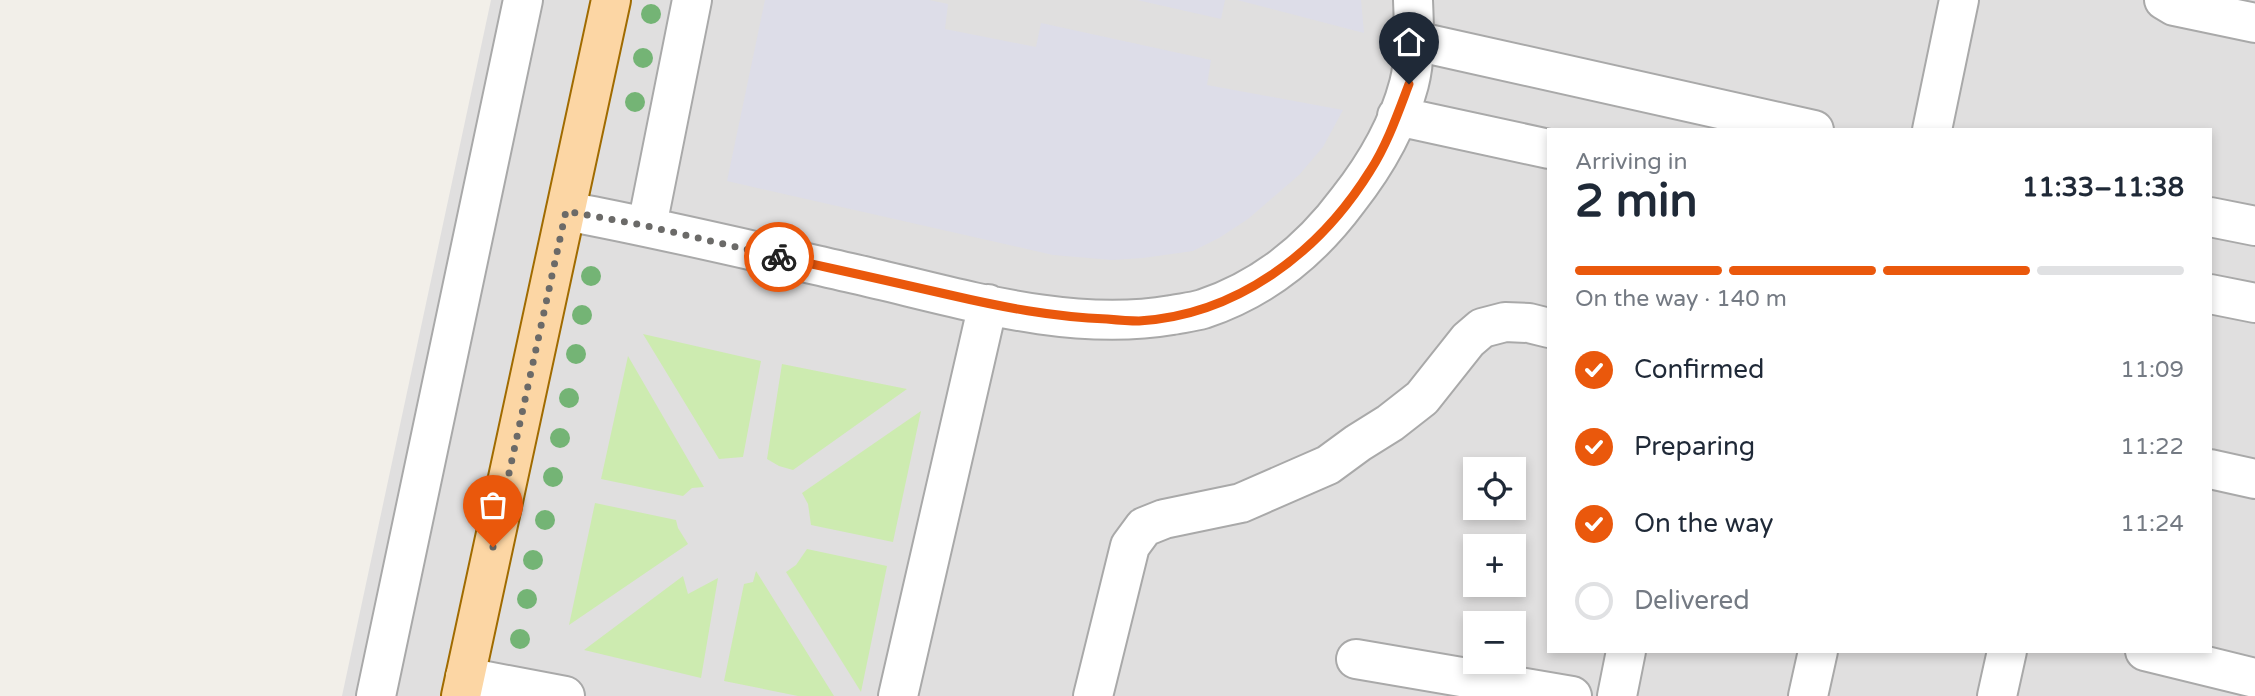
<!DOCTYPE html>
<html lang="en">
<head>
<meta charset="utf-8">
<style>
	body { margin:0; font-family:"Varela Round",sans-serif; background:#f2f2f3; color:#1f2937; height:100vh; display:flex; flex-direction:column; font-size:26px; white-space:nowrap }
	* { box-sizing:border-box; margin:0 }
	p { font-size:23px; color:#747a83 }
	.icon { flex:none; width:38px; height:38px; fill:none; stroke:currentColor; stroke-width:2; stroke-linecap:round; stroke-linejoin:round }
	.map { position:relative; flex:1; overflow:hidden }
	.drawer { position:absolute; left:1547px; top:128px; width:665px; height:525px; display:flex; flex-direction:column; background:#fff; border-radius:0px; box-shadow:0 4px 10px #0003 }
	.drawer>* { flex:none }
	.controls { position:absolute; left:1463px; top:457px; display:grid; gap:14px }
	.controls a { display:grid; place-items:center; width:63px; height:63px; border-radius:0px; background:#fff; box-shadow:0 4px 10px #0003; font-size:35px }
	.pin { position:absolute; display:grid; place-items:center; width:60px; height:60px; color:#fff; margin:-72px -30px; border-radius:50% 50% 50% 0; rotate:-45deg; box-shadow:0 0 7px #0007 }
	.pin .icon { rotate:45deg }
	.courier { position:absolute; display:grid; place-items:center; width:70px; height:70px; margin:-35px; border:5px solid #ea580c; border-radius:50%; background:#fff; color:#222; box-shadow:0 2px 9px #0007 }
	.overview em { font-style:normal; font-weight:700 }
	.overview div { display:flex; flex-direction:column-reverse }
	.overview { display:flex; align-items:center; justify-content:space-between; height:119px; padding:0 28px }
	h1 { font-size:46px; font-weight:700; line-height:52px }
	.bar { display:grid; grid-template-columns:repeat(4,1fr); gap:10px 7px; align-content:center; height:84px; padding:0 28px }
	.bar i { height:9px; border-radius:5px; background:#e0e1e3 }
	.bar .active { background:#ea580c }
	.bar p { grid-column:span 4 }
	ol { padding:0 28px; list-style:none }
	li { display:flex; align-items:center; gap:21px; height:77px }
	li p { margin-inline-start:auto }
	li .icon { padding:7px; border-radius:50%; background:#ea580c; color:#fff; stroke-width:4 }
	li:last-child { color:#747a83 }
	li i { width:38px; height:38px; border:4px solid #e0e1e3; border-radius:50% }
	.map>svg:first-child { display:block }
</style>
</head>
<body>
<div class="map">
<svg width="2255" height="696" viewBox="0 0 2255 696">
	<rect width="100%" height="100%" fill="#f2efe9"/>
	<!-- residential -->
	<path fill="#e0dfdf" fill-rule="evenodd" d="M491,0H2255V696H342ZM1549,130H2210V651H1549ZM1475,469H1514V508H1475ZM1475,546H1514V584H1475ZM1475,623H1514V662H1475Z"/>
	<!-- grass -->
	<path fill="#cdebb0" d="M643,334L761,361L743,457L719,459Z
		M628,356L704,487L692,488L683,496L601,479Z
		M782,364L907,389L793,470L779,466L767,459Z
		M921,411L893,542L811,525L808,504L802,493Z
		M595,503L676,520L678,528L688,544L569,625Z
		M807,549L887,566L861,692L786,572L796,565Z
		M756,571L834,696H798L724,681L744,584L753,582Z
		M683,576L688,594L718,578L701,678L584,650Z"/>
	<!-- plaza -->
	<path fill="#dddde8" d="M765,0H929L948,4L945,29L1036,47L1041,23L1211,60L1207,85L1343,110L1323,147L1299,175L1248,219L1219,238L1193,251L1143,258L1112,260L1053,255L727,181Z
		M1137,0H1225L1221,19Z
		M1237,0H1361L1364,33Z"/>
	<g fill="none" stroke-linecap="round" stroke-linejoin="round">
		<defs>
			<path id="minor" d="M2164,0L2174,6L2255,23
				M1415,41L1814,130
				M1397,116L1549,149
				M1932,130L1959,0
				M566,211C663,229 758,252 855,274C957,297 1067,333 1172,315C1182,313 1193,312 1203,309C1263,289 1311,250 1348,200C1374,167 1398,126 1409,84C1416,57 1414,28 1413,0
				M2210,217L2255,226
				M647,226L692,0
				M2210,294L2255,303
				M2210,469L2255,479
				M2145,651L2255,678
				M1356,659L1572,696
				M465,677L565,696
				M376,696L523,0
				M898,696L988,304
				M1093,696L1130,546L1144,527L1164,519L1241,503L1328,465L1358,443L1390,423L1422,398L1468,340L1482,328L1505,322L1529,323L1549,328
				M1617,696L1626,651
				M1808,696L1818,651
				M1997,696L2007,651"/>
			<path id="major" d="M461,696L611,0"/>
		</defs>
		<!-- minor casing -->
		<use href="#minor" stroke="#a9a9a9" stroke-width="42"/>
		<!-- major casing -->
		<use href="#major" stroke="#a06b00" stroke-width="42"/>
		<!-- minor -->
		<use href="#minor" stroke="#fff" stroke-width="38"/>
		<!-- major -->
		<use href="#major" stroke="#fcd6a4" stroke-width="38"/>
	</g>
	<!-- trees -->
	<g fill="#74b475">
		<circle cx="651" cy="14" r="10"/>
		<circle cx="643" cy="58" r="10"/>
		<circle cx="635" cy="102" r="10"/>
		<circle cx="591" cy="276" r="10"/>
		<circle cx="582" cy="315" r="10"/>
		<circle cx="576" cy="354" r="10"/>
		<circle cx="569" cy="398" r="10"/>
		<circle cx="560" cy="438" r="10"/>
		<circle cx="553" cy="477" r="10"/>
		<circle cx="545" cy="520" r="10"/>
		<circle cx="533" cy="560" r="10"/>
		<circle cx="527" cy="599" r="10"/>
		<circle cx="520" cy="639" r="10"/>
	</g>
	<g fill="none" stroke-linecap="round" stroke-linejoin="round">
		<!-- done -->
		<path stroke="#6b6a68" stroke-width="7" stroke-dasharray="0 12.6" d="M493,547L566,211L647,226L779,257"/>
		<!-- route -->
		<path stroke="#ea580c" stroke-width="9" d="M779,257C836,269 893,282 950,295C1002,307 1053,317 1107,319C1117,320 1128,321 1139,321C1237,315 1319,253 1370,171C1387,145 1398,113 1409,84"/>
	</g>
</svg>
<div class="controls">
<a><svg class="icon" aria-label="locate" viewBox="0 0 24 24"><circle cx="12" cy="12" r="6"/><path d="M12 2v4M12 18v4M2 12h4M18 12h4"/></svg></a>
<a>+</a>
<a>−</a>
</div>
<div class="pin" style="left:493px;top:547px;background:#ea580c"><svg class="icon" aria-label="bag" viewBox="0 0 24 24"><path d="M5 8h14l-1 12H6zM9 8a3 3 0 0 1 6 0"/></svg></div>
<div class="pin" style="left:1409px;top:84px;background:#1f2937"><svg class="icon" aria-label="home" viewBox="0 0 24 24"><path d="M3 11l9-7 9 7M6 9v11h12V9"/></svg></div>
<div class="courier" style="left:779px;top:257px"><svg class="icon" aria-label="bike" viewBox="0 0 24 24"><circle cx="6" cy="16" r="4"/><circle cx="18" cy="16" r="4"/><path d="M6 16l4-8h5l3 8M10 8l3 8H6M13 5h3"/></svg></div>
<section class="drawer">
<div class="overview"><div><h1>2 min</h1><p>Arriving in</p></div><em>11:33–11:38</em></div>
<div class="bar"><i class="active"></i><i class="active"></i><i class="active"></i><i></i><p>On the way · 140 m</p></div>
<ol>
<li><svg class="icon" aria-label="check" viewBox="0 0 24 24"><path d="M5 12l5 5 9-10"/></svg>Confirmed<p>11:09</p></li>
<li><svg class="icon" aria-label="check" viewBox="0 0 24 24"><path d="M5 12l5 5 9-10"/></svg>Preparing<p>11:22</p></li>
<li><svg class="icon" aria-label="check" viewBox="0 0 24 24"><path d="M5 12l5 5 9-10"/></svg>On the way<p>11:24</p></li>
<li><i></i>Delivered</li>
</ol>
</section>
</div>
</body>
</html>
